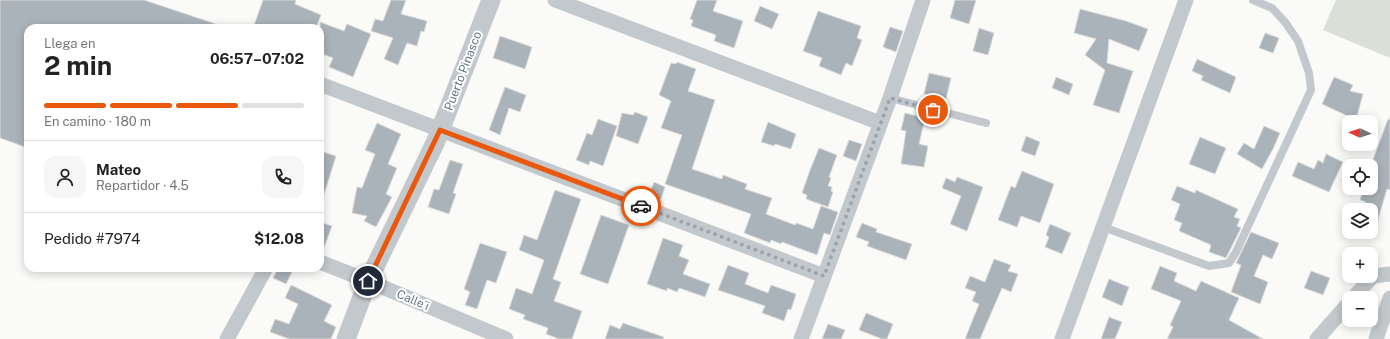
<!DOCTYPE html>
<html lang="es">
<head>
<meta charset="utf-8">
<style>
	body { margin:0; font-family:"Public Sans",sans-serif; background:#f6f6f6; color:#222; height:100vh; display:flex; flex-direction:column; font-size:15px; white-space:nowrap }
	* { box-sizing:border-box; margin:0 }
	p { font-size:13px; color:#767676 }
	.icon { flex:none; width:22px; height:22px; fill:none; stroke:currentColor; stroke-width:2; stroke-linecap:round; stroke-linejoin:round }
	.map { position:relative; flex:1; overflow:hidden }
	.side { position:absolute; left:24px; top:24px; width:300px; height:248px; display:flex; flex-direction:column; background:#fff; border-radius:12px; box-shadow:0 2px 10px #0003 }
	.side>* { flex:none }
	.needle { width:26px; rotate:274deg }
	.fabs { position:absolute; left:1342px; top:115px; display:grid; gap:8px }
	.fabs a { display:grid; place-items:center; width:36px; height:36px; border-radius:8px; background:#fff; box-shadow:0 2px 10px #0003; font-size:20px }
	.pin { position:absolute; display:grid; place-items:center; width:34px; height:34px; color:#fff; margin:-17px; border:2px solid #fff; border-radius:50%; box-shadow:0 1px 4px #0007 }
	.courier { position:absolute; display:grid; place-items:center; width:40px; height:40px; margin:-20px; border:3px solid #ea580c; border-radius:50%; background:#fff; color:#222; box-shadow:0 1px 5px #0007 }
	.overview em { font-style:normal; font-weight:700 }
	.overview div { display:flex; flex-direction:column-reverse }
	.overview { display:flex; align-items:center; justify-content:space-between; height:68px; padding:0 20px }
	h1 { font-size:26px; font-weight:700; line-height:30px }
	.bar { display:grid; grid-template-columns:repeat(4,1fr); gap:6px 4px; align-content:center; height:48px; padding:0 20px }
	.bar i { height:5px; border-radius:3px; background:#e0e0e0 }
	.bar .current { background:#ea580c }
	.bar p { grid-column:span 4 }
	.line { display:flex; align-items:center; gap:10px; padding:0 20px; border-top:1px solid #e0e0e0 }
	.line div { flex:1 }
	.round { display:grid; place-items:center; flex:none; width:42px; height:42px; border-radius:12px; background:#f6f6f6 }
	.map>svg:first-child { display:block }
</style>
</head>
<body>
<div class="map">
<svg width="1390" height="339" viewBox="0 0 1390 339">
	<rect width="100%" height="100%" fill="#fafaf8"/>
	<!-- green -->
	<path fill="#dadfd7" d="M1336,0H1390V58L1323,30Z"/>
	<!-- building -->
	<path fill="#aab3b9" stroke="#dcdcda" d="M0,0H144L222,26L221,28H28V148L0,138Z
		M263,0H296L295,4L321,15L316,28H253Z
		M391,0H406L401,14L427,21L424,32L421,31L417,46L407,43L398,65L384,59L393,38L371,31L375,19L383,21Z
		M697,0H717L713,11L743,21L734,48L714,41L716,35L691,26L693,20L690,19Z
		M955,0H976L969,24L950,18Z
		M760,6L779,14L772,29L754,21Z
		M1080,9L1126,21L1148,29L1139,51L1109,39L1107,63L1133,71L1119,113L1093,105L1105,70L1085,55L1096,39L1074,33Z
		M818,11L861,26L857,38L862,40L852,66L846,63L841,75L819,66L822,58L803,51Z
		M320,22L344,31L347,24L371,34L353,77L329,67L333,58L320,53Z
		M890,27L903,31L896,52L883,47Z
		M979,28L994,33L988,55L973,51Z
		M1265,33L1279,38L1273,53L1259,48Z
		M500,36L532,47L525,69L493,58Z
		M1197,59L1236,77L1230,93L1201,80L1203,76L1192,71Z
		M677,62L696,69L688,91L715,100L692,169L722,179L723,175L747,184L745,189L772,198L766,214L795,225L796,223L813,229L821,206L838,212L830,235L824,233L817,255L782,242L781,244L771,240L770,243L744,233L751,214L665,184L682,135L661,128L671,101L659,95L671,63L676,64Z
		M929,73L951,78L946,99L924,94Z
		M1056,77L1073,84L1069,95L1052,88Z
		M1334,77L1353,85L1350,91L1363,94L1356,120L1322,104Z
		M505,87L526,95L520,112L509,108L500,135L489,130Z
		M635,112L648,117L638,144L616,136L622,113L633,115Z
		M905,113L925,118L919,144L928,146L924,167L901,164L906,131L901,130Z
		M598,119L617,126L603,166L590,161L589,165L576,160L587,133L592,135Z
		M1388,119H1390V190L1387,189L1374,233H1371V210H1363L1366,202L1360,200L1364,188H1371V165Z
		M768,122L796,134L791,149L775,144L774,146L761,142Z
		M377,123L401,134L388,164L397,168L386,194L392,197L376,227L364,221L367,216L352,213L357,187L362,188L375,154L365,150Z
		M1264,126L1280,133L1273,149L1262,169L1237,154L1244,143L1254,149Z
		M1026,136L1040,142L1035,156L1021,151Z
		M1200,137L1226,148L1215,174L1189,164Z
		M849,140L862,144L856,161L843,156Z
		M819,148L837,155L829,177L831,178L828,186L832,187L831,191L833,192L828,207L806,199L807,195L802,193L810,170Z
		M320,151L336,156L323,198H320Z
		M1326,154L1343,162L1329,192L1292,176L1298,162L1314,169L1318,160L1323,163Z
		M450,160L463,164L453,193L456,194L449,214L428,207L434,189L439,190Z
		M1022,171L1054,184L1040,223L1021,216L1017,227L998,220L1011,186L1015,188Z
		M957,177L983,187L967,231L950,224L961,196L942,188L946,178L955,182Z
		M654,182L665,187L661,199L649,195Z
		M1177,186L1195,193L1196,190L1238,209L1234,217L1240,219L1237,226L1241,228L1226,258L1209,252L1211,245L1179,231L1182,223L1174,220L1180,204L1171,200Z
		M555,190L581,199L553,279L561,282L554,301L582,311L572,339H559L546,334L548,328L523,319L525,315L509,309L516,288L532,294L544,260L519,250L524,235L537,240Z
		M601,215L629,225L608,284L580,274Z
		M320,222L332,226L322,253H320Z
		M862,223L877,229L876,232L912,244L906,260L867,246L869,242L856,237Z
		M1050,224L1071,233L1062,254L1045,247L1049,237L1046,235Z
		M1251,232L1279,243L1272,259L1263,255L1254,276L1268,282L1260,304L1231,292L1241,265L1236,263Z
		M663,238L683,245L679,256L689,260L683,274L710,284L705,297L679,288L677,292L667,288V291L647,284Z
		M480,243L507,252L496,283L487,280L477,309L465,305L470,292L464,289Z
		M994,259L1011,265L1008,271L1018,274L1011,292L1002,288L980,339H965L979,304L972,301L976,292L965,288L970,276L985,282Z
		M728,265L749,273L745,284L768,293L771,285L796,294L791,310L788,309L784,321L762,313L765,306L718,290Z
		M1160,266L1177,273L1174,281L1196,291L1201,281L1239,298L1229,320L1263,339H1167L1173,327L1170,325L1181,301L1151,289Z
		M278,268H294L286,284L273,278Z
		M1311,271L1330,278L1323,295L1304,288Z
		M1109,279L1129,287L1122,306L1102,297Z
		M291,285L332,305L324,321L336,327L331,339H289L270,332L275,319L289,324L298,304L285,298Z
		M866,313L893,324L887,339H882L859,330Z
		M1109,317L1122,322L1115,339H1101Z
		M623,323L664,337L663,339H605L610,325L620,329Z
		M828,324L845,330L841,339H822Z"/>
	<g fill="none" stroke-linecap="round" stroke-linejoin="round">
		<!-- service -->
		<path stroke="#c3c8cc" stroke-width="8" d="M890,98L986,123
			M1103,227L1209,266L1229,263L1236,252L1311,90L1309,73L1298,41L1285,22L1272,8L1253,0"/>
		<!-- minor -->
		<path stroke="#c3c8cc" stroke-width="15" d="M555,0L880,123
			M320,84L824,276
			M320,262L368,281L506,339
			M1353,298L1373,276L1390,274
			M227,339L266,268
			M801,339L890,98L923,0
			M1062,339L1186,0
			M1317,339L1349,303
			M1376,339L1390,298"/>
		<!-- tertiary -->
		<path stroke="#c3c8cc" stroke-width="19" d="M346,339L368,281L436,141L491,0"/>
	</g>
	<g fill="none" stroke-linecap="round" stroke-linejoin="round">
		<!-- done -->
		<path stroke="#99a4ac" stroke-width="4" stroke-dasharray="0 7.2" d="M641,206L824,276L890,98L933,110"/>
		<!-- route -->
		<path stroke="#ea580c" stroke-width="5" d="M368,281L440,130L641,206"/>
	</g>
	<g text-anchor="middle" stroke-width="4" stroke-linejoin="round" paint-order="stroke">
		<!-- street labels -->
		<g font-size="12" fill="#657683" stroke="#fff">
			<text transform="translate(463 71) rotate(-69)" y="4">Puerto Pinasco</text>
			<text transform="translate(413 300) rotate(23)" y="4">Calle´i</text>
		</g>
	</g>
</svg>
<div class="fabs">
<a><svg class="needle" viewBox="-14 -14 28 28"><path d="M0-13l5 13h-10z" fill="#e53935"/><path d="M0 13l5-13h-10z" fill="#767676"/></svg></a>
<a><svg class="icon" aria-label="locate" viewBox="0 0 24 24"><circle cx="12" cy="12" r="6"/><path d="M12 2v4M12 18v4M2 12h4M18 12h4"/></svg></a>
<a><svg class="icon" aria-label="layers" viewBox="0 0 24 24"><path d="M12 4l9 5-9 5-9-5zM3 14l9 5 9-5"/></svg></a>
<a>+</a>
<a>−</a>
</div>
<div class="pin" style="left:933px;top:110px;background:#ea580c"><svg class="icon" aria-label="bag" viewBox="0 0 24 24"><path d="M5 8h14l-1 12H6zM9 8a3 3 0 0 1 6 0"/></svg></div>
<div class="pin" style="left:368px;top:281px;background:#1f2937"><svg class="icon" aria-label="home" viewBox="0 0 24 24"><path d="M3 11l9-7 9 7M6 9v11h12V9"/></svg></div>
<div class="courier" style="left:641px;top:206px"><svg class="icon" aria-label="car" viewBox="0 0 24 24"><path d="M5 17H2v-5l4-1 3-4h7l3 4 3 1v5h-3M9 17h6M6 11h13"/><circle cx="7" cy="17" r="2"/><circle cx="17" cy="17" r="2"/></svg></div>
<section class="side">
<div class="overview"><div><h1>2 min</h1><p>Llega en</p></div><em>06:57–07:02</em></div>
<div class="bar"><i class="current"></i><i class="current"></i><i class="current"></i><i></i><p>En camino · 180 m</p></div>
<div class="line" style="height:72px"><a class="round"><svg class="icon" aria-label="person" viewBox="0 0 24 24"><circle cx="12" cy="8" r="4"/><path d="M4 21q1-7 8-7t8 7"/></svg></a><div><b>Mateo</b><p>Repartidor · 4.5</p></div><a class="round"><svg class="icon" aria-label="phone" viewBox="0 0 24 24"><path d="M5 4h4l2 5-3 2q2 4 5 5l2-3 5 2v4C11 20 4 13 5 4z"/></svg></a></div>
<div class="line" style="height:52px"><div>Pedido #7974</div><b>$12.08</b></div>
</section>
</div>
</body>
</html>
